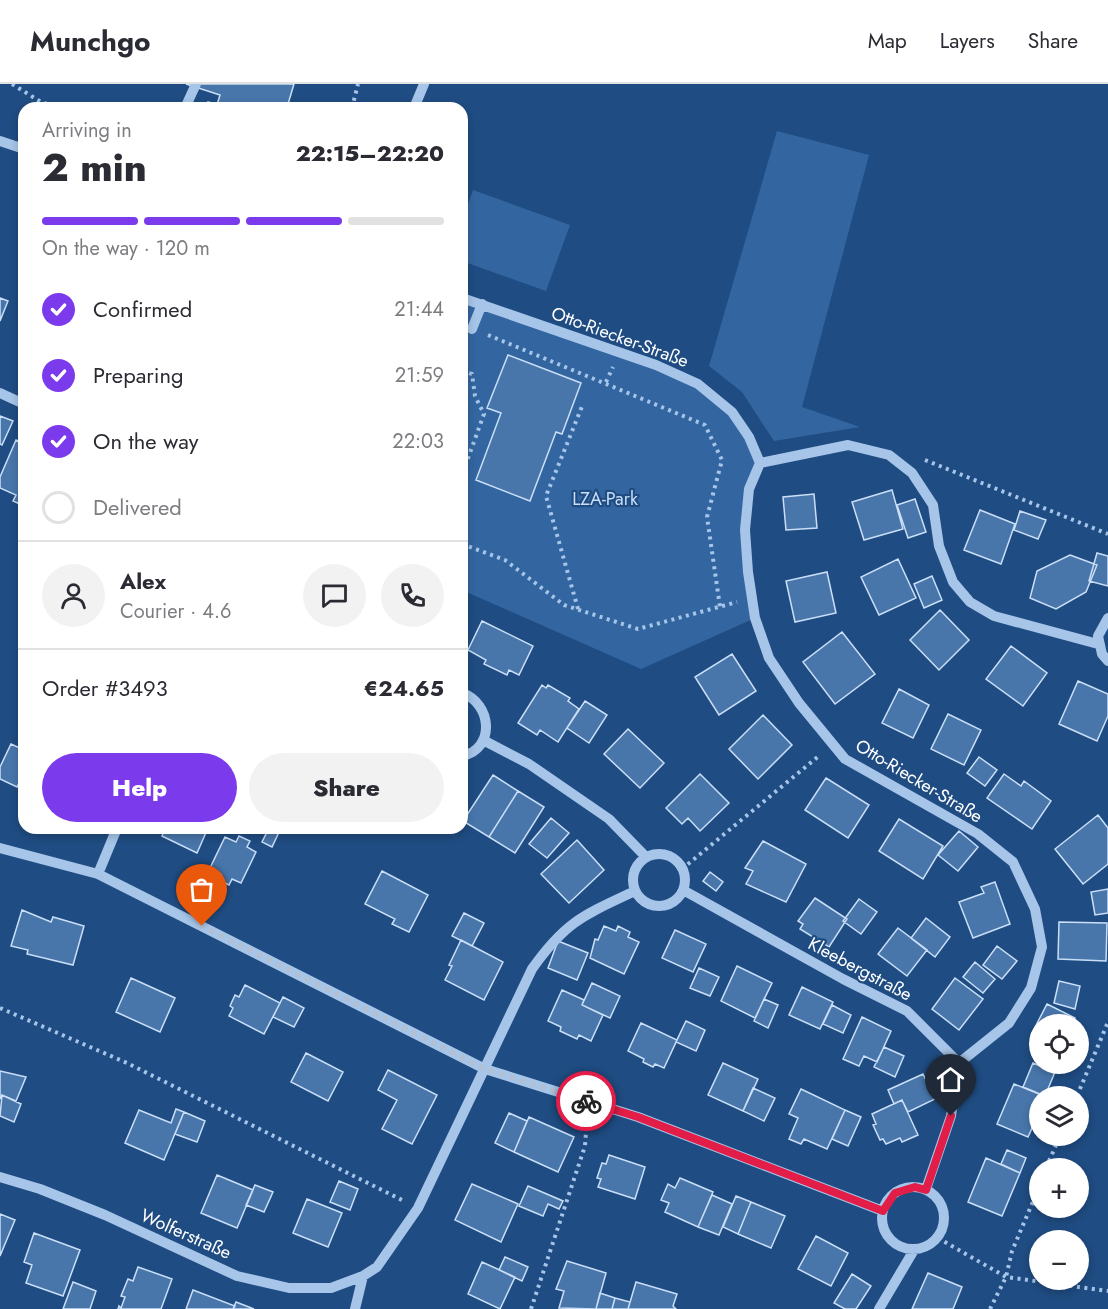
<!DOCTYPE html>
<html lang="en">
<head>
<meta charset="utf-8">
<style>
	body { margin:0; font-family:Jost,sans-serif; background:#f2f2f3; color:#2b2b33; height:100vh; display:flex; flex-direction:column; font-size:22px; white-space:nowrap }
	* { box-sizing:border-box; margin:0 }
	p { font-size:20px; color:#7c7c81 }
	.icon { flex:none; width:33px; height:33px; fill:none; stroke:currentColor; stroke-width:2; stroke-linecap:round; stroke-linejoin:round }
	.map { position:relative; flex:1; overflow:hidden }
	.details { position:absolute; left:18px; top:18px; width:450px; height:732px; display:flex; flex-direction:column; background:#fff; border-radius:18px; box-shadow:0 3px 9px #0003 }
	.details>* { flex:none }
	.fabs { position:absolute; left:1029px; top:930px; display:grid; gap:12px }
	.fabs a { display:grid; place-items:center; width:60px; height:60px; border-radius:50%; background:#fff; box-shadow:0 3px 9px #0003; font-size:30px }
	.pin { position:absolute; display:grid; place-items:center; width:51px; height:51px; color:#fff; margin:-62px -26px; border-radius:50% 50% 50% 0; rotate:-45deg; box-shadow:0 0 6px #0007 }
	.pin .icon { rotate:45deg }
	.courier { position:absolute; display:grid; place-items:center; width:60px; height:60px; margin:-30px; border:4px solid #e11d48; border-radius:50%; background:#fff; color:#222; box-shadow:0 2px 8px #0007 }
	.headline em { font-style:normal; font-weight:800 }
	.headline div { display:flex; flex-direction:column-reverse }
	.headline { display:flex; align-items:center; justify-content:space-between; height:102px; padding:0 24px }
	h1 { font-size:39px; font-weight:800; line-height:45px }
	.bar { display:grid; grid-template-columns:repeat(4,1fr); gap:9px 6px; align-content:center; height:72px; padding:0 24px }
	.bar i { height:8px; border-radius:4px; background:#e1e1e2 }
	.bar .active { background:#7c3aed }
	.bar p { grid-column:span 4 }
	.line { display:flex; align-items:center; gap:15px; padding:0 24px; border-top:2px solid #e1e1e2 }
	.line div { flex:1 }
	.round { display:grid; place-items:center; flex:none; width:63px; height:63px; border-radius:32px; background:#f2f2f3 }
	ol { padding:0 24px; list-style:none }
	li { display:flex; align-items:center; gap:18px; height:66px }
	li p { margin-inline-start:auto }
	li .icon { padding:6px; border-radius:50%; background:#7c3aed; color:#fff; stroke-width:4 }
	li:last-child { color:#7c7c81 }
	li i { width:33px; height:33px; border:3px solid #e1e1e2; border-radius:50% }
	.button { display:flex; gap:12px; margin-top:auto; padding:12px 24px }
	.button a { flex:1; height:69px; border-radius:36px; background:#7c3aed; color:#fff; font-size:24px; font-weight:800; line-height:69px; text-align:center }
	.button a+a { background:#f2f2f3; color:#2b2b33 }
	header { display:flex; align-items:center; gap:36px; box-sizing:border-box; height:84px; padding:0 30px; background:#fff; border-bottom:2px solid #e1e1e2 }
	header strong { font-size:28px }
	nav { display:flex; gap:33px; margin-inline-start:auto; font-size:21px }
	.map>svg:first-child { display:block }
</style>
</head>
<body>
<header>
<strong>Munchgo</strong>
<nav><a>Map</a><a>Layers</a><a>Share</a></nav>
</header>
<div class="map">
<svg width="1108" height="1225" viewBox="0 0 1108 1225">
	<rect width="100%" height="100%" fill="#1f4c82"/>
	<!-- green -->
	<path fill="#3366a0" d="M777,47L869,71L802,323L860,343L774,357L742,308L709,282Z
		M473,106L570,141L546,207L462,177V137Z
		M462,214L636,274L705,306L741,341L760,379L745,446L755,534L641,585L462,506V315L466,306L462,304Z"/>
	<!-- building -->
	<path fill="#4876ab" stroke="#cadff7" stroke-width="1.5" d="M186,0H294L288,20L300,24H216L220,11Z
		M0,214L8,217L0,237Z
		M508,271L581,299L562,350L556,348L530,417L476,396L501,329L487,324Z
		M0,332L13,337L2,361L0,360Z
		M16,356L24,360V422L13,417L16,411L0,404V393Z
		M892,406L903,445L864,456L852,418Z
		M814,410L817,444L786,446L783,413Z
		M915,415L926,448L908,454L897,421Z
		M980,426L1015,440L1001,480L964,466Z
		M1020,427L1046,436L1038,455L1014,446Z
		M1097,469L1108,472V502L1089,497Z
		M1070,471L1097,481L1086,508L1056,525L1030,514L1037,487Z
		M898,475L916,514L879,531L861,493Z
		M827,488L836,529L795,538L786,497Z
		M932,492L942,516L924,524L914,500Z
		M940,526L969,556L939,586L910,556Z
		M482,537L533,562L519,591L509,586L507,591L484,580L486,576L468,566Z
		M842,548L875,590L835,620L803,578Z
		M1011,562L1047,589L1023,622L986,595Z
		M732,570L756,607L719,631L695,593Z
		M1078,597L1108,610V632L1097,657L1059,640Z
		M542,601L546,604L548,601L570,614L568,617L579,625L558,658L540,646L537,651L518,639Z
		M899,605L929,621L913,654L882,639Z
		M585,617L607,631L589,659L567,644Z
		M948,630L981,646L964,681L931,665Z
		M763,631L792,661L758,695L729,665Z
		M628,645L664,679L640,704L604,670Z
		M11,660L24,666V689L17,703L0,695V683Z
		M979,673L997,686L985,702L967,689Z
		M700,690L729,719L700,747L688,734L682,740L666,724Z
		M1004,690L1021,702L1024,697L1051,717L1032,745L987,714Z
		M493,691L518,707L489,753L463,737Z
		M826,694L869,721L848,754L805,726Z
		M518,707L544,723L515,769L489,753Z
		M1098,731L1108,744V780L1083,800L1055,765Z
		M551,734L569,749L547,774L529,760Z
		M899,735L943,762L923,795L879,767Z
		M165,744H208L197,769L162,752Z
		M269,744H281L272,763L262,758Z
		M959,747L978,763L958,787L938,771Z
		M239,752L250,757L247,763L256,768L241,799L232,795L229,801L219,796L221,790L210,784L225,753L236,758Z
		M577,756L604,786L569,819L541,790Z
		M763,757L806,780L786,818L746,800L753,787L745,784Z
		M382,787L428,811L409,848L392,840L395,835L365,820Z
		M710,788L723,798L716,807L703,797Z
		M995,798L1010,840L973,854L959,818L984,809L981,803Z
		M1108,805V829L1095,831L1091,808Z
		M815,814L847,835L829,863L800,845L803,840L798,837Z
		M859,815L877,828L861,850L843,837Z
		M22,826L51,838L53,833L84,842L73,881L27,870L28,866L11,862Z
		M464,829L484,839L472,862L452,852Z
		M926,834L950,853L935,873L911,854Z
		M1059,838L1107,839L1106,877L1058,875Z
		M604,842L616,847L618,842L630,848L628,853L639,858L624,890L590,874L595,855L598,856Z
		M898,844L927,866L907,892L878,870Z
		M675,846L706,860L693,888L662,874Z
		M461,856L503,878L484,916L445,896L452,882L449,881Z
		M558,857L588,869L577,896L548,884Z
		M997,862L1017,877L1002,895L983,881Z
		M975,878L995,895L983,909L963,893Z
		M737,882L772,899L755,934L721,917Z
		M699,884L719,893L710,912L690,904Z
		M131,894L175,914L160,948L116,928Z
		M955,894L983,915L959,946L932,925Z
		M1059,897L1080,902L1075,925L1054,919Z
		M592,899L620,912L610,934L582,921Z
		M245,901L280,919L264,950L229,932L233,924L230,922L235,911L239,913Z
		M802,903L833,918L820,945L789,931Z
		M562,906L584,916L582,921L603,931L591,957L579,951L577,955L560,947L561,943L548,937Z
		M283,913L304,924L294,943L273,933Z
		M764,915L778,921L768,944L754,937Z
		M1047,920L1075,934L1071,940H1040V956L1031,951Z
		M832,921L851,931L843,949L823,940Z
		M862,933L891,947L877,978L864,972L859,982L843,975Z
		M686,937L705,946L696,967L676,958Z
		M641,939L677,956L664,984L655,980L653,983L643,978L644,975L628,967Z
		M884,963L904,972L895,993L874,983Z
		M306,969L343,988L328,1017L291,998Z
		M723,979L758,995L743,1027L708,1011Z
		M1033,979L1055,988L1045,1012L1023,1003Z
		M388,986L437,1011L412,1060L382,1045L397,1016L378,1006Z
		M0,987L26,993L16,1017L2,1011L0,1015Z
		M923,990L935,1015L908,1028L902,1016L894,1020L888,1006Z
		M1014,1000L1044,1012H1040V1026L1028,1053L997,1040Z
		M753,1004L775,1014L764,1037L743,1027Z
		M801,1005L845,1026L827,1065L804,1055L801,1060L789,1055L798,1034L789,1030Z
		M2,1011L21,1020L14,1038L0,1032Z
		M902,1016L918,1051L902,1058L900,1054L886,1060L883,1055L880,1056L873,1041L876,1040L872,1030Z
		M176,1025L184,1028L164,1076L125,1059L139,1026L171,1039Z
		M845,1026L861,1033L848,1062L832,1055Z
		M184,1028L205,1037L197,1058L175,1050Z
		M509,1029L527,1037L514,1068L495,1059Z
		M529,1033L574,1053L558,1088L514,1068Z
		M1007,1066L1026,1074L1020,1089L1001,1080Z
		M609,1071L645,1083L635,1115L598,1103L601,1095L597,1094L602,1079L606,1080Z
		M986,1074L1020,1089L1002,1132L968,1118Z
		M217,1091L253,1106L237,1144L201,1129Z
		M680,1094L713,1108L698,1143L665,1128L669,1119L661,1116L668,1100L675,1104Z
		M339,1097L358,1105L350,1126L330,1118Z
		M472,1100L518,1120L501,1158L455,1136Z
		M255,1101L273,1108L264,1128L246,1121Z
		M528,1102L563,1117L559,1125L548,1120L543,1132L519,1122Z
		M712,1111L732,1120L719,1151L698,1143Z
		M736,1112L751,1118L738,1150L723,1143Z
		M307,1115L342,1129L328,1163L293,1149Z
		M751,1118L785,1132L771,1164L738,1150Z
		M0,1130L15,1136L0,1172Z
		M34,1149L80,1166L63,1212L26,1199L32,1181L24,1178Z
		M816,1152L848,1169L831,1202L798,1185Z
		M505,1173L528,1183L522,1197L499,1186Z
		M567,1177L606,1189L596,1225L559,1224L564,1207L556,1205Z
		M482,1178L515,1193L500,1225L468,1210Z
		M138,1183L172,1195L161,1225H118L119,1222L121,1224L125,1213L121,1212L128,1195L133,1197Z
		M928,1189L962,1203L953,1225H912Z
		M852,1190L871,1202L856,1225H845L834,1219Z
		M73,1198L96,1207L90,1225H63Z
		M636,1198L677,1210L673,1222L676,1225H628Z
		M193,1206L235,1222L233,1225H186Z
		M600,1209L615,1214L612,1225H596Z
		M615,1214L630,1218L628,1225H612Z
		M236,1218L254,1225H233Z"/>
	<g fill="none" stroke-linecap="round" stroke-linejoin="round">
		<!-- path -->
		<path stroke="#a6c5e9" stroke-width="4" stroke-dasharray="3 4.5" stroke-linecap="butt" d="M12,0L41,18L61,24
			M207,19L214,20L212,24
			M159,24L170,22
			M352,24L358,0
			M488,251L705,341L722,376L707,433L720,523
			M462,287L472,290L475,312L484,330L462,391
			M606,298L613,283
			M925,376L1108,450
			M462,408V419
			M462,460L505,476L564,521L638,545L737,518
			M578,525L546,412L583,320
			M682,785L820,671
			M0,924L127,979L404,1117
			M1077,1012L1108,938
			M1046,1084L1060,1052
			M938,1154L1006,1193L1108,1207
			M531,1225L585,1062L587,1034
			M990,1225L1006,1193L1012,1167L1040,1101"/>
		<!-- minor -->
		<path stroke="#a6c5e9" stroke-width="10" d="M185,24L196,0
			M414,24L424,0
			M0,57L24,65
			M462,214L656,281L698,300L732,328L749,353L760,379L749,405L745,446L748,488L755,534L769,574L799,619L845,675L978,750L1013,778L1035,825L1042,863L1031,904L1009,939L959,979
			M472,245L482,220
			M0,309L24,320
			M760,379L848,361L889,371L912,389L933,421L939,462L953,498L970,518L994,532L1098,560
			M1108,534L1098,552L1102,570L1108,577
			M462,609C492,619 496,665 462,672
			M483,656L529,680L609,735L646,773
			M0,764L98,790L485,985L638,1033L883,1127
			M633 796a26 26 0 1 1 52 0a26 26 0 1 1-52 0Z
			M98,790L117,744
			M683,806L843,895L907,927L959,979L951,1032L926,1105
			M0,1093L40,1105L105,1131L237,1192L289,1204H331L363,1192L377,1183L418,1124L532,885C566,837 584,831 635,807
			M882 1134a31 31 0 1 1 62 0a31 31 0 1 1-62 0Z
			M355,1225L363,1192
			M879,1225L914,1166"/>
	</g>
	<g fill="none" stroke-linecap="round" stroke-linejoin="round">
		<!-- done -->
		<path stroke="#b1c0d3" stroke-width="6" stroke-dasharray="0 10.8" d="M202,842L485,985L586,1017"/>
		<!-- route -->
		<path stroke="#e11d48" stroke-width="8" d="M586,1017L638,1033L883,1127L895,1109L915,1103L926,1106L951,1032"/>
	</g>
	<g text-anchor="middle" stroke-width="4.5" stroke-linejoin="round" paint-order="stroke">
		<!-- street labels -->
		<g font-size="18" fill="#fff" stroke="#1f4c82">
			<text transform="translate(620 253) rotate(20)" y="6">Otto-Riecker-Straße</text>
			<text transform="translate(919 697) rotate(31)" y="6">Otto-Riecker-Straße</text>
			<text transform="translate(860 885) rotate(28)" y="6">Kleebergstraße</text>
			<text transform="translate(186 1150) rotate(24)" y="6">Wolferstraße</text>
		</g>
		<!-- park labels -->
		<g font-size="18" fill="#cadff7" stroke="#1f4c82">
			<text x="605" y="421">LZA-Park</text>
		</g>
	</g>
</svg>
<div class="fabs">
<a><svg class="icon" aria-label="locate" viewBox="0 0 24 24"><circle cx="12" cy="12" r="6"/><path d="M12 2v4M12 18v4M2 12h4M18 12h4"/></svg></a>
<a><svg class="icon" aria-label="layers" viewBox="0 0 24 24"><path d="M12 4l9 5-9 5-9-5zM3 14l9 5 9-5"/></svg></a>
<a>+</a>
<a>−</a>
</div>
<div class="pin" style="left:202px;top:842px;background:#ea580c"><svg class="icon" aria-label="bag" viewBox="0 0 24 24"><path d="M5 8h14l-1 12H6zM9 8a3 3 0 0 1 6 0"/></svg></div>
<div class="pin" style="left:951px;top:1032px;background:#1f2937"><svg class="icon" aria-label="home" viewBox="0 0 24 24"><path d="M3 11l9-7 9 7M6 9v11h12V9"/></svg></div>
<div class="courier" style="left:586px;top:1017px"><svg class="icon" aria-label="bike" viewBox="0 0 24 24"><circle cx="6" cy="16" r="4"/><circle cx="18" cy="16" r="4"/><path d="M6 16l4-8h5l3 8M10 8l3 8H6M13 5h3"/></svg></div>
<section class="details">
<div class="headline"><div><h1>2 min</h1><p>Arriving in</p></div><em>22:15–22:20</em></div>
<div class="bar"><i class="active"></i><i class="active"></i><i class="active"></i><i></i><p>On the way · 120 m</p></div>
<ol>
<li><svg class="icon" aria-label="check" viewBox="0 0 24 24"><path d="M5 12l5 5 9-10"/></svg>Confirmed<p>21:44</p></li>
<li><svg class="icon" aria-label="check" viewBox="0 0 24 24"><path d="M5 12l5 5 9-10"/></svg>Preparing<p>21:59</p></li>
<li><svg class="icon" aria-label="check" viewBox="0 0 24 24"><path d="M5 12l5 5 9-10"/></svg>On the way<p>22:03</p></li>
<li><i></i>Delivered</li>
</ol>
<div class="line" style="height:108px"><a class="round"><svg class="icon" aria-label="person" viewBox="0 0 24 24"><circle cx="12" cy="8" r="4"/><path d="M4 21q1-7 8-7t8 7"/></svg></a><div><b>Alex</b><p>Courier · 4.6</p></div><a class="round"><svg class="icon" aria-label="chat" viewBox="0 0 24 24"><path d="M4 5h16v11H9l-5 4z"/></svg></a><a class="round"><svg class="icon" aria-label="phone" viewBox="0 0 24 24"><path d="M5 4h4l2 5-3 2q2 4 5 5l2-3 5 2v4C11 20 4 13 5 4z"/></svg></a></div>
<div class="line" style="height:78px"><div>Order #3493</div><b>€24.65</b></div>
<div class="button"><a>Help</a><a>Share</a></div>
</section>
</div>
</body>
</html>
